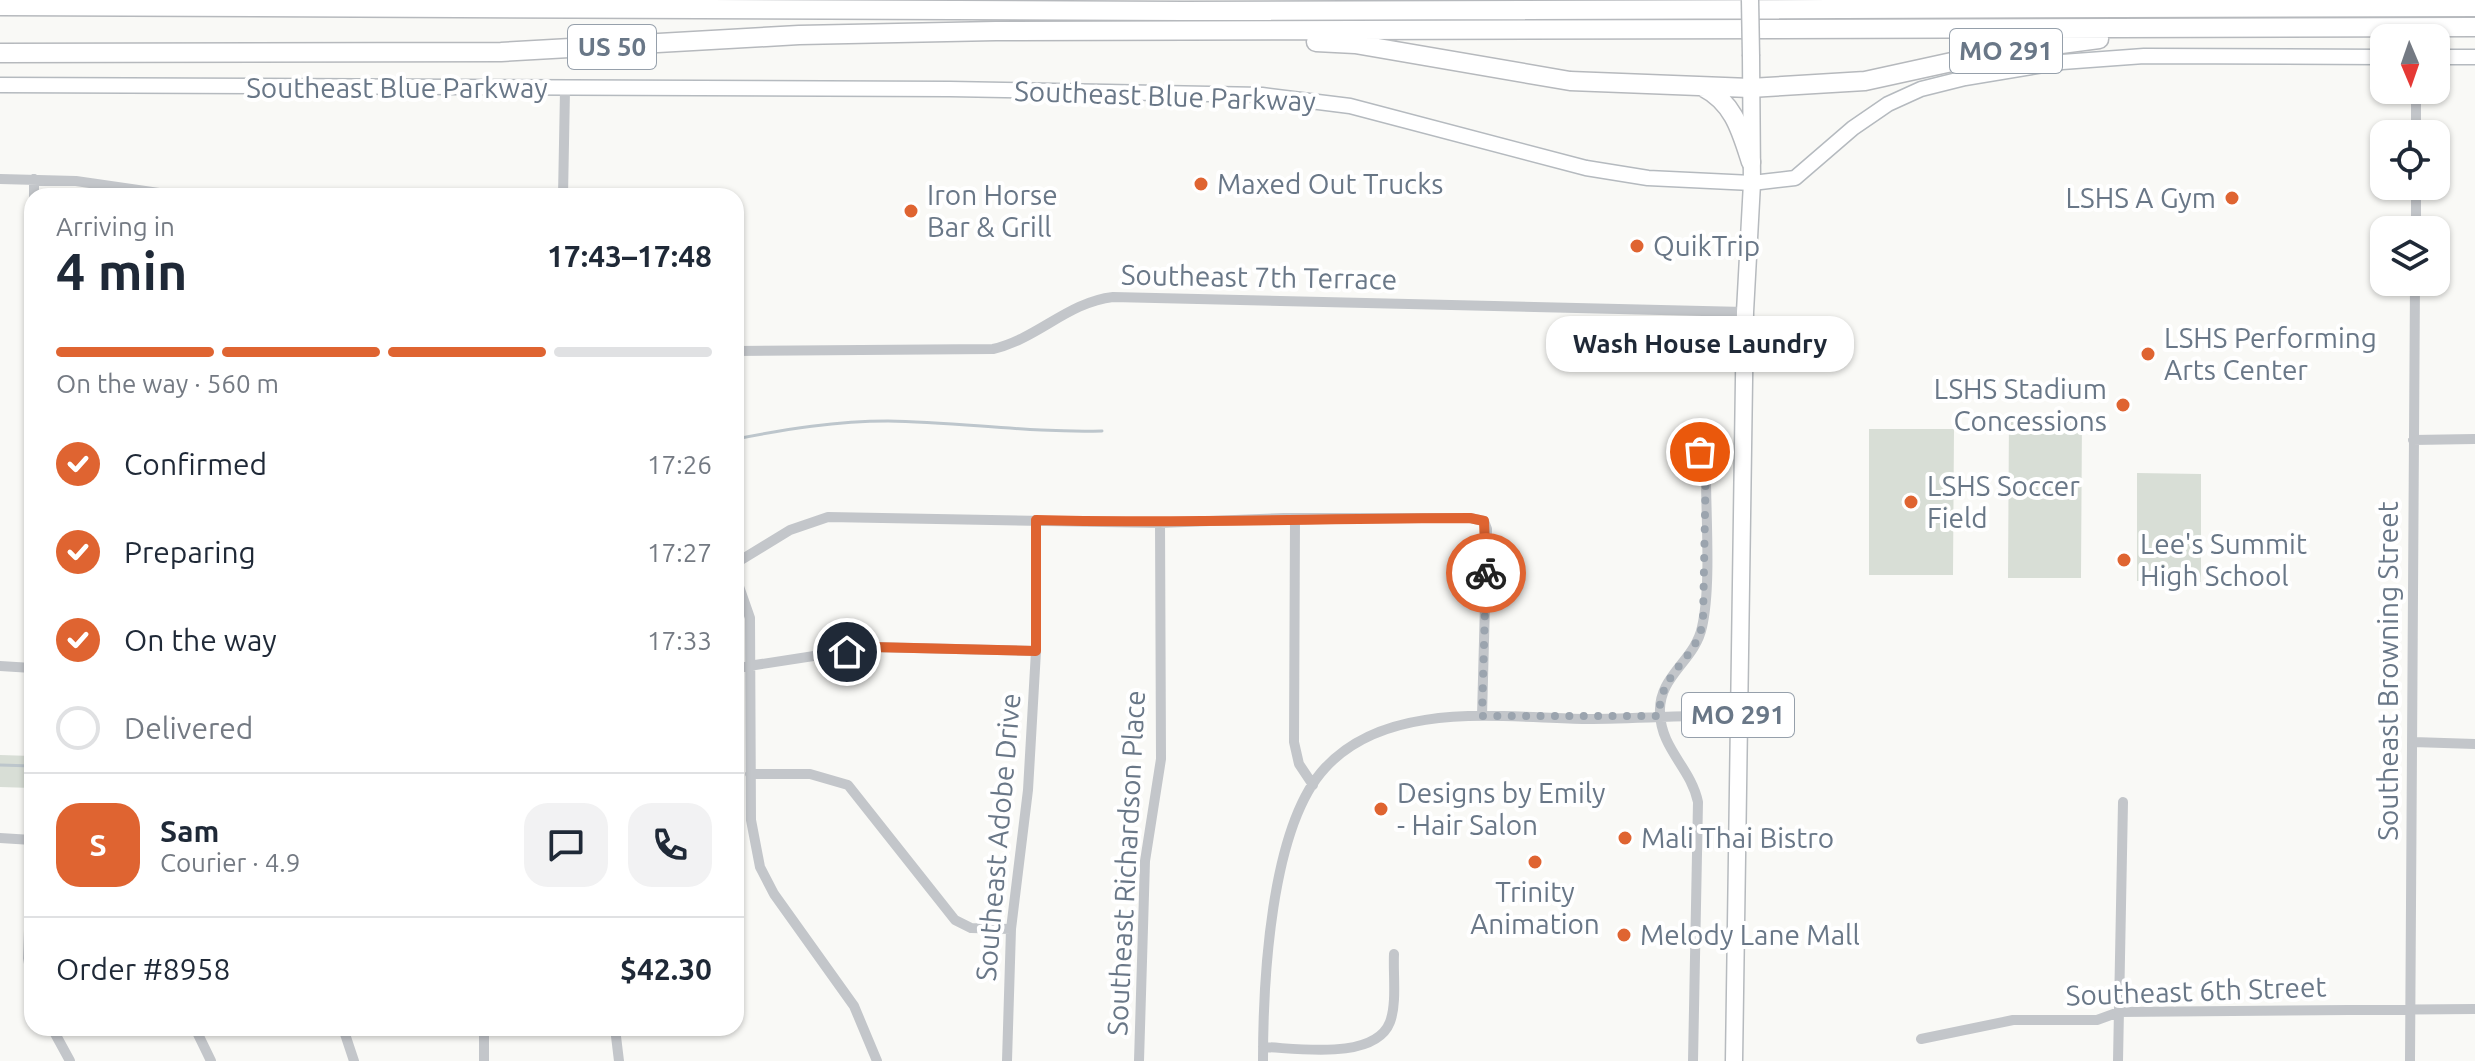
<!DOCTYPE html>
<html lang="en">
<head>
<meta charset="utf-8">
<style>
	body { margin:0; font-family:Ubuntu,sans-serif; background:#f2f2f3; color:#1f2937; height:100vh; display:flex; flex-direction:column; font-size:30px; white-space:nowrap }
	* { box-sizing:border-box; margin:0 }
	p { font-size:26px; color:#747a83 }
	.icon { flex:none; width:44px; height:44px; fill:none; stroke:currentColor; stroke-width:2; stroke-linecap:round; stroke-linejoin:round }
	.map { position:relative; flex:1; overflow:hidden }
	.details { position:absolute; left:24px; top:188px; width:720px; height:848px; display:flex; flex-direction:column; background:#fff; border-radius:24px; box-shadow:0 2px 6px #0004 }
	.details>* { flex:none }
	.needle { width:52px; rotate:178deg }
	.buttons { position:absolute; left:2370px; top:24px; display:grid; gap:16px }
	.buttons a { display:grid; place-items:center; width:80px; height:80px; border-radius:16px; background:#fff; box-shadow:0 2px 6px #0004; font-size:40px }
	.pin { position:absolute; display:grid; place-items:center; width:68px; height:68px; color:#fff; margin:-34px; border:4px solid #fff; border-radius:50%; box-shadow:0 2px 8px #0007 }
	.courier { position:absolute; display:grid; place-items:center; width:80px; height:80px; margin:-40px; border:6px solid #df6431; border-radius:50%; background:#fff; color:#222; box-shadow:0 2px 10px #0007 }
	.bubble { position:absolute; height:56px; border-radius:24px; background:#fff; box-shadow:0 2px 6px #0004; font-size:26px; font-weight:600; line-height:56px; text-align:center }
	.overview em { font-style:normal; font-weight:600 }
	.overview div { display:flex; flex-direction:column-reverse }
	.overview { display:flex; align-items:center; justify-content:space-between; height:136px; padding:0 32px }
	h1 { font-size:52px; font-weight:600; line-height:60px }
	.bar { display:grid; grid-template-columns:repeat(4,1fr); gap:12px 8px; align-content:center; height:96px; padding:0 32px }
	.bar i { height:10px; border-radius:6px; background:#e0e1e3 }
	.bar .active { background:#df6431 }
	.bar p { grid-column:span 4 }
	.line { display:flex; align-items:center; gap:20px; padding:0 32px; border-top:2px solid #e0e1e3 }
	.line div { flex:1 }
	.round { display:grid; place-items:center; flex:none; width:84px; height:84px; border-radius:24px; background:#f2f2f3 }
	ol { padding:0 32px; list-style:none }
	li { display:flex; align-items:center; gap:24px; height:88px }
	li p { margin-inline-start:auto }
	li .icon { padding:8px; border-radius:50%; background:#df6431; color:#fff; stroke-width:4 }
	li:last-child { color:#747a83 }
	li i { width:44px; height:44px; border:4px solid #e0e1e3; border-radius:50% }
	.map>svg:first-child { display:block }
</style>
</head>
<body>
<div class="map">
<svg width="2475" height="1061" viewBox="0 0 2475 1061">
	<rect width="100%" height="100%" fill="#f9f9f6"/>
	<!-- green -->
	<path fill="#d8ded6" d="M2009,414L2082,415L2081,578H2008Z
		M1869,429H1954L1953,575H1869Z
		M2137,473L2201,474V582L2137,581Z
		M0,755L32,756V788L0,787Z"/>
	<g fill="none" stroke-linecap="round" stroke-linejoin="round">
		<!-- stream -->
		<path stroke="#bdc6cc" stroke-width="3" d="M736,439C787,429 836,421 888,421C960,422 1030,433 1102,431
			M0,765L32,766"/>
		<defs>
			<path id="secondary" d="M2436,57H2475
				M0,85L950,89L1262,95L1350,106L1586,168L1648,178L1752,183L1795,178L1853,128L1888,104L1921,89L1965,78L2062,62L2144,56L2384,57"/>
			<path id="primary" d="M1734,1061L1745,312L1752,183L1751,56"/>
			<path id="highway" d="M0,6L1184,11L2475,7
				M1316,42L1355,44L1570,81L1750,88L1865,81L1993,53L2099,39
				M0,53L501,52L799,35L996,31L2475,27
				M1703,87C1734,103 1741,131 1751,162"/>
		</defs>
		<!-- secondary casing -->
		<use href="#secondary" stroke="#b5babf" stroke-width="17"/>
		<!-- primary casing -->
		<use href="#primary" stroke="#b6babe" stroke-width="19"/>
		<!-- highway casing -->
		<use href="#highway" stroke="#b6b9bd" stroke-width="21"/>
		<!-- street -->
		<path stroke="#c3c6ca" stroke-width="10" d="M2416,134V90
			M0,179L76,181L159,193L241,196
			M34,179V196
			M563,196L565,90
			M2416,230V186
			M736,351L993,349C1037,339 1068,302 1113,297L1745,312
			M2413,440L2475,439
			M1295,518L1294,742L1299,764L1313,785
			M736,563L790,530L828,517L1160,523L1284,518H1470L1484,521L1487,529L1482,716
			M736,578L750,618L751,820L760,867L774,894L854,1006L877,1061
			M0,666L32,668
			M31,667L32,583
			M736,668L872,647L1036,651
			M2413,742L2475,744
			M750,774H810L848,785L955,920L971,928L1011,929
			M0,838L32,840
			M32,846L28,958L32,980
			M52,1028L70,1061
			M195,1028L211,1061
			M343,1028L354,1061
			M615,1028L619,1061
			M1921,1039L2013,1020H2097L2119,1012L2475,1009
			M1263,1047C1297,1048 1375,1061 1390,1022C1397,1003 1393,975 1394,954
			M484,1061V1028
			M1007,1061L1011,929L1028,790L1036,651V520
			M1139,1061L1145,861L1161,759L1160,523
			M1263,1061C1263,983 1270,827 1325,768C1388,699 1503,718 1586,719C1636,719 1687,715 1738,715
			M1693,1061L1698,802C1691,768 1661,749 1660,713C1658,676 1695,661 1702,627C1712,584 1705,507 1706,461L1700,452
			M2118,1061L2123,802
			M2410,1061L2415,282"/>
		<!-- secondary -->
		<use href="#secondary" stroke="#fff" stroke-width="14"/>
		<!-- primary -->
		<use href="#primary" stroke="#fff" stroke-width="16"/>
		<!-- highway -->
		<use href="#highway" stroke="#fff" stroke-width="18"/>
		<defs>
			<path id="primary-bridge" d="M1750,0L1751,56"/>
		</defs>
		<!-- primary-bridge casing -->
		<use href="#primary-bridge" stroke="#b6babe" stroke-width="19" stroke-linecap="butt"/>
		<!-- primary-bridge -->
		<use href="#primary-bridge" stroke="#fff" stroke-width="16"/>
	</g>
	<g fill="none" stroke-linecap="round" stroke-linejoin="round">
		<!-- done -->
		<path stroke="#9ba4ae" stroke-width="8" stroke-dasharray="0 14.4" d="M1486,573L1482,716H1659C1660,669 1697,661 1703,621L1706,461L1700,452"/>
		<!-- route -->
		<path stroke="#df6431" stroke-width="10" d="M847,652L872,647L1036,651V520C1181,524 1326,518 1470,518L1484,521L1486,573"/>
	</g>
	<!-- markers -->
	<g fill="#df6431" stroke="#fff" stroke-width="3">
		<circle cx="1201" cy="184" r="8"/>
		<circle cx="2232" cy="198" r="8"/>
		<circle cx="911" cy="211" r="8"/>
		<circle cx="1637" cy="246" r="8"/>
		<circle cx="2148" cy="354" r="8"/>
		<circle cx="2123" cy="405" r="8"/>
		<circle cx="1911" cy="502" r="8"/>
		<circle cx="2124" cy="560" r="8"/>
		<circle cx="1381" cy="809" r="8"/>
		<circle cx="1625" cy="838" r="8"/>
		<circle cx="1535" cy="862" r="8"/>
		<circle cx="1624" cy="935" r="8"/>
	</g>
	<g text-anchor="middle" stroke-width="8" stroke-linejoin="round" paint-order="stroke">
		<!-- shield labels -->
		<g fill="#fff" stroke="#96a0ab" stroke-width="2">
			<rect x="568" y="25" width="88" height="44" rx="6"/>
			<rect x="1950" y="29" width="112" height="44" rx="6"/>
			<rect x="1682" y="693" width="112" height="44" rx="6"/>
		</g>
		<g font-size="26" font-weight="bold" fill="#697787">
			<text x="612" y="56">US 50</text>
			<text x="2006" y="60">MO 291</text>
			<text x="1738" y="724">MO 291</text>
		</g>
		<!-- street labels -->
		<g font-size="28" fill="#697787" stroke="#fff">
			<text x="397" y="98">Southeast Blue Parkway</text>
			<text transform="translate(1165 96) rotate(2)" y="10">Southeast Blue Parkway</text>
			<text transform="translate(1259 277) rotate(1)" y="10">Southeast 7th Terrace</text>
			<text transform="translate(2388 671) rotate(-90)" y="10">Southeast Browning Street</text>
			<text transform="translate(998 837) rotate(-85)" y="10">Southeast Adobe Drive</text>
			<text transform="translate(1126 863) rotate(-87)" y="10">Southeast Richardson Place</text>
			<text transform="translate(2196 991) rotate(-2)" y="10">Southeast 6th Street</text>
		</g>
		<!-- poi labels -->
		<g font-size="28" fill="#697787" stroke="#fff" text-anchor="start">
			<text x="1217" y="194">Maxed Out Trucks</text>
			<text x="927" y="205">Iron Horse<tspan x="927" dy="32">Bar &amp; Grill</tspan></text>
			<text x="2216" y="208" text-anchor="end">LSHS A Gym</text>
			<text x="1653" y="256">QuikTrip</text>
			<text x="2164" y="348">LSHS Performing<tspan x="2164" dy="32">Arts Center</tspan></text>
			<text x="2107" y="399" text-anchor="end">LSHS Stadium<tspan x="2107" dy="32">Concessions</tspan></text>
			<text x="1927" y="496">LSHS Soccer<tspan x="1927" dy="32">Field</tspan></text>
			<text x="2140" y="554">Lee's Summit<tspan x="2140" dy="32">High School</tspan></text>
			<text x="1397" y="803">Designs by Emily<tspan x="1397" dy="32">- Hair Salon</tspan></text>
			<text x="1641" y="848">Mali Thai Bistro</text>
			<text x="1535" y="902" text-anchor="middle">Trinity<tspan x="1535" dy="32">Animation</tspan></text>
			<text x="1640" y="945">Melody Lane Mall</text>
		</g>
	</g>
</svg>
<div class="buttons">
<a><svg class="needle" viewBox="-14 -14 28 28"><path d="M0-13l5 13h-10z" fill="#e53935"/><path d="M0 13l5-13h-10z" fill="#747a83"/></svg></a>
<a><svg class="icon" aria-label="locate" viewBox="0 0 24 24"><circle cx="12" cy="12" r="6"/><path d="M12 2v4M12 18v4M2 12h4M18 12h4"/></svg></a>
<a><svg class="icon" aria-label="layers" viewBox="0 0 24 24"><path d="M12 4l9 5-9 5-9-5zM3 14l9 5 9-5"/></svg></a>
</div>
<div class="pin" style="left:1700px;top:452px;background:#ea580c"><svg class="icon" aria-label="bag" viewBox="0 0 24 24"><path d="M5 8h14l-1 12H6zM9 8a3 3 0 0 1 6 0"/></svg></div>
<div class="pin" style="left:847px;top:652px;background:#1f2937"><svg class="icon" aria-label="home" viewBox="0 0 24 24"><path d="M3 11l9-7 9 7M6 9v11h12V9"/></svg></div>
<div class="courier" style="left:1486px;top:573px"><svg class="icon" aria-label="bike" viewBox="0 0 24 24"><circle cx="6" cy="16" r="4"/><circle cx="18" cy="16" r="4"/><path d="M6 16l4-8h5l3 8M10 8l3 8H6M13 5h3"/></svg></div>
<div class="bubble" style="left:1546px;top:316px;width:308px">Wash House Laundry</div>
<section class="details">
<div class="overview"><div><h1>4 min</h1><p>Arriving in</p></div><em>17:43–17:48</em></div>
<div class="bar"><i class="active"></i><i class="active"></i><i class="active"></i><i></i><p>On the way · 560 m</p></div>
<ol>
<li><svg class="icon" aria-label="check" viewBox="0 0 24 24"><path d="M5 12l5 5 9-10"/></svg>Confirmed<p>17:26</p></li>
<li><svg class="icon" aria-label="check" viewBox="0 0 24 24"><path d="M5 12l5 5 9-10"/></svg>Preparing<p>17:27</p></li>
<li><svg class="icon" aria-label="check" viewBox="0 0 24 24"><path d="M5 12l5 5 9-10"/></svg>On the way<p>17:33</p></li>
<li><i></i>Delivered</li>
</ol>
<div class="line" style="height:144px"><b class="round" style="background:#df6431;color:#fff">S</b><div><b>Sam</b><p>Courier · 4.9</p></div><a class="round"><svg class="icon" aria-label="chat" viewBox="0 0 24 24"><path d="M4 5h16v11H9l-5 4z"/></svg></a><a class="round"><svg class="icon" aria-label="phone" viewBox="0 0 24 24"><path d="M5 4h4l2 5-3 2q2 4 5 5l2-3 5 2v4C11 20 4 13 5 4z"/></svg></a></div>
<div class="line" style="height:104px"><div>Order #8958</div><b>$42.30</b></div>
</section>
</div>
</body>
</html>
